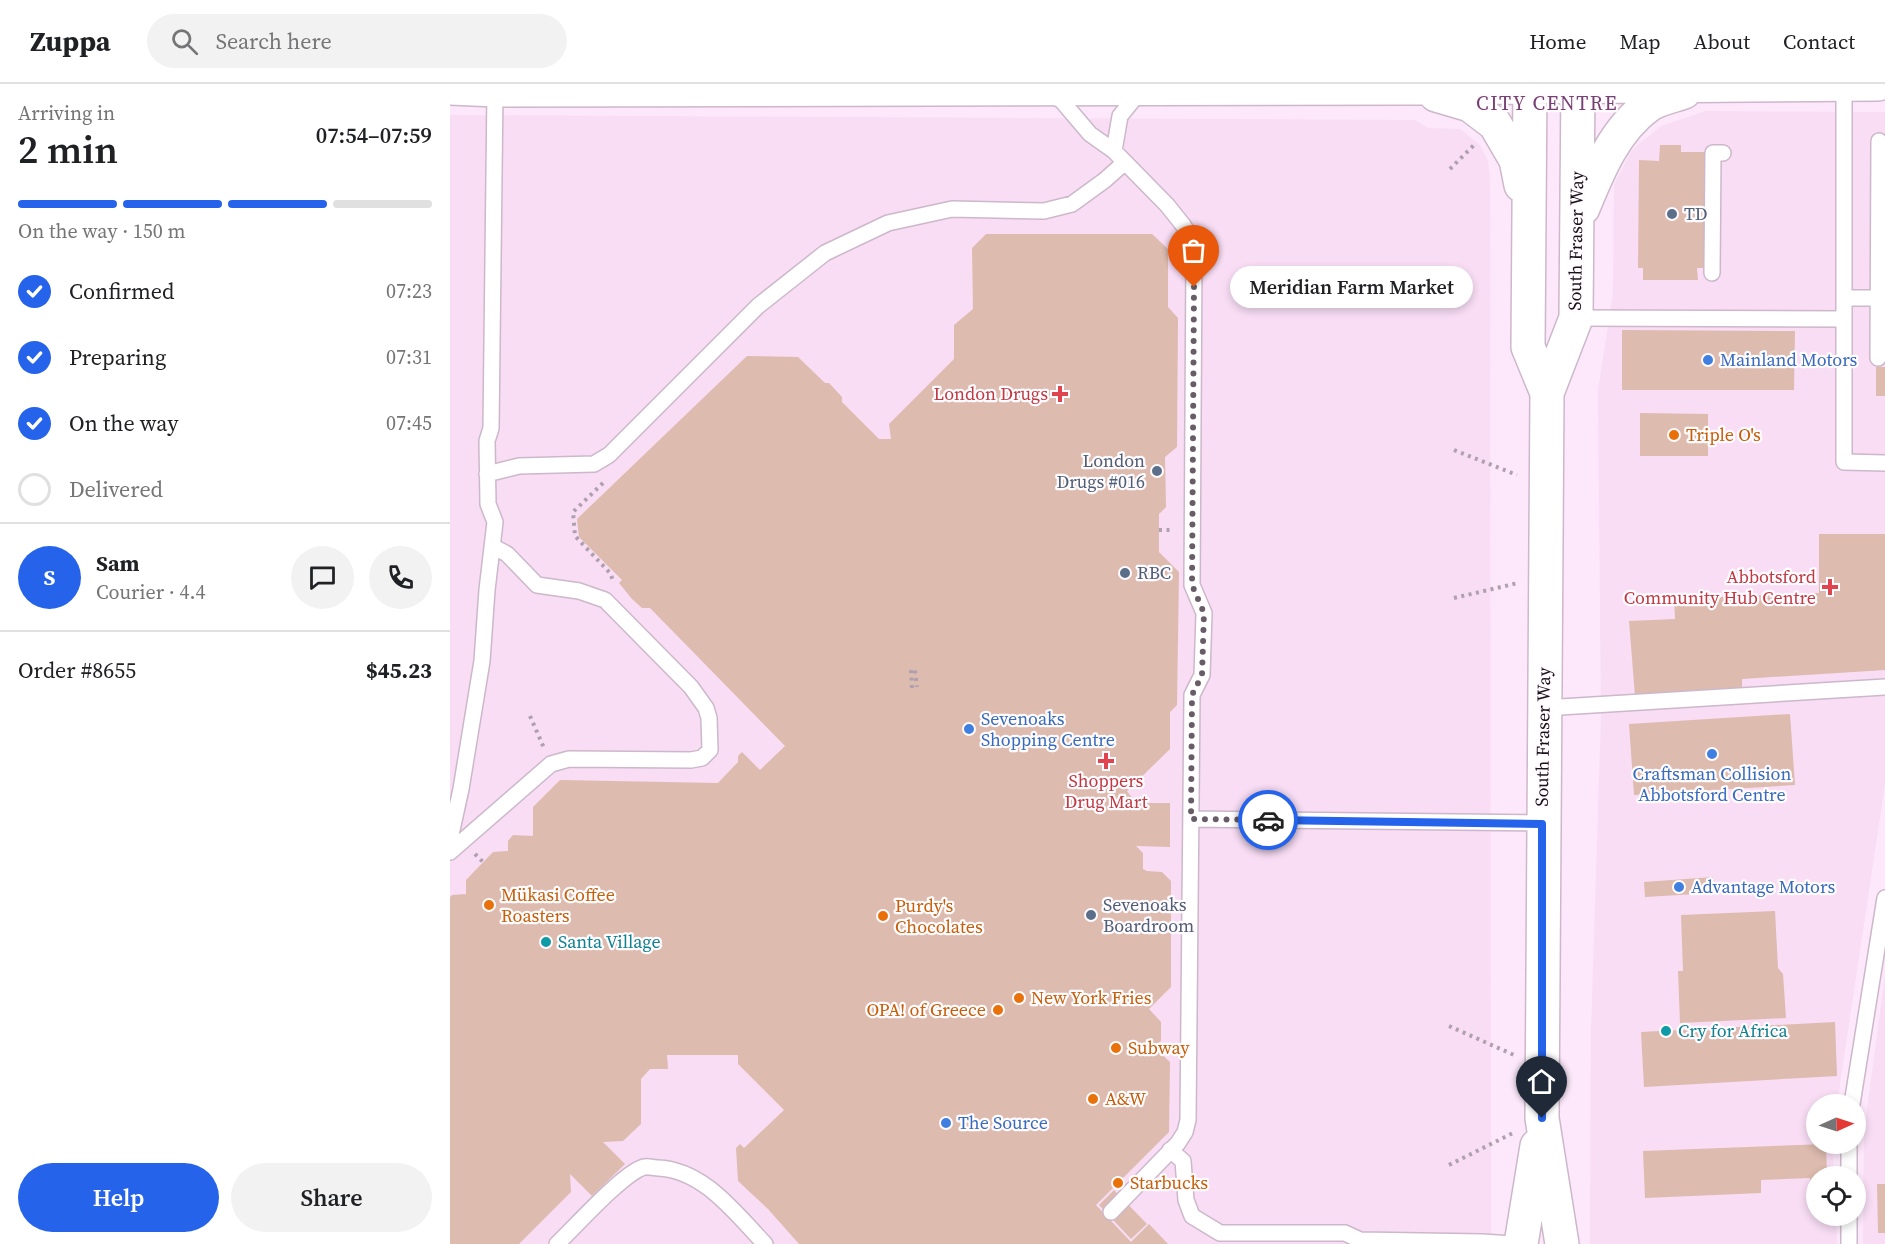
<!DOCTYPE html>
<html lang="en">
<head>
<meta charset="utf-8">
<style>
	body { margin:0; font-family:"Source Serif 4",serif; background:#f2f2f2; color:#202124; height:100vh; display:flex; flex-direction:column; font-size:22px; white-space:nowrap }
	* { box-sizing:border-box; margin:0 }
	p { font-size:20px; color:#757577 }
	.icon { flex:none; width:33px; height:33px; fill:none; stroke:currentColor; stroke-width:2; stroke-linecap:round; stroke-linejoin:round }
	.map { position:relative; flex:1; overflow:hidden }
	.drawer { display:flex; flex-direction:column; background:#fff; width:450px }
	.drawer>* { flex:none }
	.needle { width:39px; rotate:87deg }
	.controls { position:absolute; left:1356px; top:1010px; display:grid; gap:12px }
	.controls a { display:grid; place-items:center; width:60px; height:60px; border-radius:50%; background:#fff; box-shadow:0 3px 9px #0003; font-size:30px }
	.pin { position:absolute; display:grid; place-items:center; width:51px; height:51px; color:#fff; margin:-62px -26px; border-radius:50% 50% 50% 0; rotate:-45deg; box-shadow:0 0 6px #0007 }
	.pin .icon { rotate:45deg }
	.courier { position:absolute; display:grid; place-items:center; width:60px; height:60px; margin:-30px; border:4px solid #2563eb; border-radius:50%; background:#fff; color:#222; box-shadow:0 2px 8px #0007 }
	.bubble { position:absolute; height:42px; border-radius:21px; background:#fff; box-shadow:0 3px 9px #0003; font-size:20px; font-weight:600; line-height:42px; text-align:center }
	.head em { font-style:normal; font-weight:600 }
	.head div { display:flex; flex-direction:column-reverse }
	.head { display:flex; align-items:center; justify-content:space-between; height:102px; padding:0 18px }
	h1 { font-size:39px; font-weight:600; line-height:45px }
	.bar { display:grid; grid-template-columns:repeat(4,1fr); gap:9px 6px; align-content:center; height:72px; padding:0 18px }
	.bar i { height:8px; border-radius:4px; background:#e0e0e0 }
	.bar .selected { background:#2563eb }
	.bar p { grid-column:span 4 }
	.line { display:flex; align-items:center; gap:15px; padding:0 18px; border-top:2px solid #e0e0e0 }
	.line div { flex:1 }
	.round { display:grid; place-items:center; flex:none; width:63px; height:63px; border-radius:32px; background:#f2f2f2 }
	ol { padding:0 18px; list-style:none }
	li { display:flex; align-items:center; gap:18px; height:66px }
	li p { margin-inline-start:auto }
	li .icon { padding:6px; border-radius:50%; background:#2563eb; color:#fff; stroke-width:4 }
	li:last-child { color:#757577 }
	li i { width:33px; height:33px; border:3px solid #e0e0e0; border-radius:50% }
	.cta { display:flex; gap:12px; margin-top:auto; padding:12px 18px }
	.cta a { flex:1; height:69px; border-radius:36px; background:#2563eb; color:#fff; font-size:24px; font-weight:600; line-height:69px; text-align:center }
	.cta a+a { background:#f2f2f2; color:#202124 }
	header { display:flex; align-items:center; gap:36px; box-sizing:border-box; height:84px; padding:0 30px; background:#fff; border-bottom:2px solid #e0e0e0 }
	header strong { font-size:28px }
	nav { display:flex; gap:33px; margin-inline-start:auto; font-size:21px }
	.search { width:420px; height:54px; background:#f2f2f2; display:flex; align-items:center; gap:15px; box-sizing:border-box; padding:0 21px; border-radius:33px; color:#757577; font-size:22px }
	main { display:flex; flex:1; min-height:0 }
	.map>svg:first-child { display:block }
</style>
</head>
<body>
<header>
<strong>Zuppa</strong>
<div class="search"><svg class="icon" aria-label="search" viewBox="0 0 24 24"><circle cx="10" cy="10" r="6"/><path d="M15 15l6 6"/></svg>Search here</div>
<nav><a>Home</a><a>Map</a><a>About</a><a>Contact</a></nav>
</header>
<main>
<section class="drawer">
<div class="head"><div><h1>2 min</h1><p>Arriving in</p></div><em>07:54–07:59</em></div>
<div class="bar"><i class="selected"></i><i class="selected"></i><i class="selected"></i><i></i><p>On the way · 150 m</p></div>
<ol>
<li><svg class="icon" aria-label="check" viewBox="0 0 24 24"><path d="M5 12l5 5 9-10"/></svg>Confirmed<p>07:23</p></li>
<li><svg class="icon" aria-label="check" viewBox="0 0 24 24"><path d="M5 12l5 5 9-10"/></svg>Preparing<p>07:31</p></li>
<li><svg class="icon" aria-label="check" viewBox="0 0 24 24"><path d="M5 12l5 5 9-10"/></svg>On the way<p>07:45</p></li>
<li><i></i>Delivered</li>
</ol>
<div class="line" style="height:108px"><b class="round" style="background:#2563eb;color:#fff">S</b><div><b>Sam</b><p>Courier · 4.4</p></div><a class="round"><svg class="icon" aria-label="chat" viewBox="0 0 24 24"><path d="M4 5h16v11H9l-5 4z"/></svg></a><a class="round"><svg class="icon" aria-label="phone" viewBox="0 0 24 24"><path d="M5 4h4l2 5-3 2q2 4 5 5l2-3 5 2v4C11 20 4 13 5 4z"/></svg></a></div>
<div class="line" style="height:78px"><div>Order #8655</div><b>$45.23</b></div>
<div class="cta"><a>Help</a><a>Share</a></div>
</section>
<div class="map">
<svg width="1435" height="1160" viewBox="0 0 1435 1160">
	<rect width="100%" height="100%" fill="#fce8fa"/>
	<!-- built -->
	<path fill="#f8ddf5" d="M1256,27L1435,28V700L1387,1020H1366V1059H1382L1384,1092H1366V1131H1386L1387,1160H1140L1141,948L1151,633L1148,306L1163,210L1164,100L1182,66L1211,42Z
		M0,31L965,36L978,44L1010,45L1030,61L1038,77L1040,94L1041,1160H0Z
		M1435,892V1160H1413L1414,1047Z"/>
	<!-- building -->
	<path fill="#ddbbae" d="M1210,61H1231V68H1256L1255,184H1247L1248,196H1193V184H1188L1189,76L1209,77Z
		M536,150H702L718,165V223L728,234L727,363L715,373L716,423L709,430V468L729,488L727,621L720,628V665L677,707L686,719H720V763L686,762L693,769V785L697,787L712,788L721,797V903L699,925L711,938V957L704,963L720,978L719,1048L646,1121L681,1158L699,1140L718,1160H349L318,1125L288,1097L286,1064L290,1060L294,1064L334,1026L288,980V971H217L218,985H200L191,995V1040L173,1057L153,1058L175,1080L142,1112L120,1090L121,1108L69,1160H0V813L2,811L16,810V796L43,768L58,767V757L63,751L83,752V723L110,696L268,699L288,678V672L292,668L310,686L335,662L200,524H192L182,515L169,499L172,496L129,453L127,435L297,272L348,273L375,299H379L392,313V318L429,355H441L439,340L504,275V241L523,225L522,164Z
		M1172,246L1345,247L1344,306H1172Z
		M1426,283H1435V312H1426Z
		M1190,329L1258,330V372H1190Z
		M1369,450H1435V586L1292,595V607L1185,612L1179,537L1225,535L1224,515L1369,509Z
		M1340,630L1345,701L1184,711L1179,640Z
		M1263,793L1264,809L1195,813L1194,798Z
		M1325,827L1328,884L1333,890L1336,934L1230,939L1228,887H1233L1231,831Z
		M1385,938L1387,992L1194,1003L1191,948Z
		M1376,1060L1377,1092H1366V1126H1361L1360,1094L1311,1096V1109L1195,1114L1193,1067Z
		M1427,1100H1435V1149H1428Z
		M664,1106L697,1140L681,1155L649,1121Z"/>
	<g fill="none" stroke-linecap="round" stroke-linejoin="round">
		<defs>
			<path id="service" d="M1394,1V378L1435,379
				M598,10L611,16L640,50L664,67L717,121L733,141L741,154L744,172L742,501L754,529L752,591L742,611L738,1036L735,1048L728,1059L661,1128
				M664,67L670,32L691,6
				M1262,189L1263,69H1273
				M1394,214H1429
				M1126,234L1394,235
				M1428,274L1429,57
				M37,390L69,382L144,380L159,371L308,222L375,169L438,139L502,125L594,127L622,120L655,96L674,79
				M1094,624L1435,603
				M741,735L1092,739
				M0,755L11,705L32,577L37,506L45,438L38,420L37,357L41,344L45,6
				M0,768L101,680L119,675L241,676L252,674L260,666L259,634L256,624L241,603L155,516L129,507L87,501L57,470L42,462
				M1402,1020L1435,814
				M720,1066L733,1077L736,1116L742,1132L770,1149H895L910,1156L1032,1158L1063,1160
				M1399,1092V1059
				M107,1160C125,1143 173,1089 194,1083C198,1082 204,1084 208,1084C254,1086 285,1129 315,1160
				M1399,1160V1131"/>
			<path id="secondary" d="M1080,0L1078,263L1097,309
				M0,4L45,6L966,4L1428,0
				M986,11L1020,21L1045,40L1066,76L1071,101
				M1133,124C1148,87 1165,45 1199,21C1208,15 1223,12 1234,8
				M1071,1160L1087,1062
				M1112,1160L1092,1034L1097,309L1126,234L1128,0"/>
		</defs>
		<!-- service casing -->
		<use href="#service" stroke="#ccb8ca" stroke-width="18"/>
		<!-- secondary casing -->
		<use href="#secondary" stroke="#ccb8ca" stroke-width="36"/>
		<!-- path -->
		<path stroke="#afa0ae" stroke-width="4" stroke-dasharray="3 4.5" stroke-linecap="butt" d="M1000,85L1025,60
			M1004,366L1067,391
			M153,399L123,428L125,452L160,489L164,499
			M709,446H723
			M1004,514L1068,499
			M462,604L461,586H465L467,603
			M80,632L94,664
			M25,770L33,778
			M999,942L1064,971
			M999,1081L1063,1049"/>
		<!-- service -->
		<use href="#service" stroke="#fff" stroke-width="15"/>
		<!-- secondary -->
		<use href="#secondary" stroke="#fff" stroke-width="33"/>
	</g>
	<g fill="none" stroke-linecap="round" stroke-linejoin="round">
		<!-- done -->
		<path stroke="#685d67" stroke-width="6" stroke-dasharray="0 10.8" d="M744,203L742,501L754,529L752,591L742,611L741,735L818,736"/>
		<!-- route -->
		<path stroke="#2563eb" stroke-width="8" d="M818,736L1092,740V1034"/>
	</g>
	<!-- markers -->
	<g fill="#5c6f8a" stroke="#fffbfe" stroke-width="2">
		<circle cx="1222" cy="130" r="6"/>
		<circle cx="707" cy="387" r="6"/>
		<circle cx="675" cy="489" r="6"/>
		<circle cx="641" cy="831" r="6"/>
	</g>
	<g fill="#3f7fe0" stroke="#fffbfe" stroke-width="2">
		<circle cx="1258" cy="276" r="6"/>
		<circle cx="519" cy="645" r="6"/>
		<circle cx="1262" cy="670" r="6"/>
		<circle cx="1229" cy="803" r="6"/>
		<circle cx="496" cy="1039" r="6"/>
	</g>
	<g fill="#e0444e" stroke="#fffbfe" stroke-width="2">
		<path d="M607 301h6v6h6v6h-6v6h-6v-6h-6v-6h6z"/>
		<path d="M1377 494h6v6h6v6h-6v6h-6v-6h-6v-6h6z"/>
		<path d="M653 668h6v6h6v6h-6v6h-6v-6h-6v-6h6z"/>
	</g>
	<g fill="#e8710a" stroke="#fffbfe" stroke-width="2">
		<circle cx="1224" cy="351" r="6"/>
		<circle cx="39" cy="821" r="6"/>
		<circle cx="433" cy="832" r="6"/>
		<circle cx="569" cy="914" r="6"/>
		<circle cx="548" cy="926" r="6"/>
		<circle cx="666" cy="964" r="6"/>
		<circle cx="643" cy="1015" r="6"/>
		<circle cx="668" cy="1099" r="6"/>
	</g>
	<g fill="#0f9aa8" stroke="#fffbfe" stroke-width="2">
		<circle cx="96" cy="858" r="6"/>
		<circle cx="1216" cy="947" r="6"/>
	</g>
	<g text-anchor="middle" stroke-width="4.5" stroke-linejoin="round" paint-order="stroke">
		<!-- service labels -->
		<g font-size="18" fill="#4e5e75" stroke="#fffbfe" text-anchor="start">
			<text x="1234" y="136">TD</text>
			<text x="695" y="383" text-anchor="end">London<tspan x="695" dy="21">Drugs #016</tspan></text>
			<text x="687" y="495">RBC</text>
			<text x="653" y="827">Sevenoaks<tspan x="653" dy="21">Boardroom</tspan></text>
		</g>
		<!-- street labels -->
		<g font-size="18" fill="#181218" stroke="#fffbfe">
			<text transform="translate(1126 157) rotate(-89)" y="6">South Fraser Way</text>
			<text transform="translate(1093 653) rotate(-89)" y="6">South Fraser Way</text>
		</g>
		<!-- shop labels -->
		<g font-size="18" fill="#366cbe" stroke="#fffbfe" text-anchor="start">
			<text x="1270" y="282">Mainland Motors</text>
			<text x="531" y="641">Sevenoaks<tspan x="531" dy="21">Shopping Centre</tspan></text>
			<text x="1262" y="696" text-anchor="middle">Craftsman Collision<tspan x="1262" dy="21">Abbotsford Centre</tspan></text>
			<text x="1241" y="809">Advantage Motors</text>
			<text x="508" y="1045">The Source</text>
		</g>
		<!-- health labels -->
		<g font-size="18" fill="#be3a42" stroke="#fffbfe" text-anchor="end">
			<text x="598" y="316">London Drugs</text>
			<text x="1366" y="499">Abbotsford<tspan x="1366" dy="21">Community Hub Centre</tspan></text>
			<text x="656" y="703" text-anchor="middle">Shoppers<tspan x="656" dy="21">Drug Mart</tspan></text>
		</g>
		<!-- food labels -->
		<g font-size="18" fill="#c56008" stroke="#fffbfe" text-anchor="start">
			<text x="1236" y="357">Triple O's</text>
			<text x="51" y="817">Mükasi Coffee<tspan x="51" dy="21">Roasters</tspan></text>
			<text x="445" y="828">Purdy's<tspan x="445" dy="21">Chocolates</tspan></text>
			<text x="581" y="920">New York Fries</text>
			<text x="536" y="932" text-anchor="end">OPA! of Greece</text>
			<text x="678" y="970">Subway</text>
			<text x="655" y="1021">A&amp;W</text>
			<text x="680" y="1105">Starbucks</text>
		</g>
		<!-- culture labels -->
		<g font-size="18" fill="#0d838f" stroke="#fffbfe" text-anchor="start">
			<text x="108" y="864">Santa Village</text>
			<text x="1228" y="953">Cry for Africa</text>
		</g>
		<!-- neighbourhood labels -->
		<g font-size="20" letter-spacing="1.5" fill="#754172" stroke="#fffbfe">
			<text x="1097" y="26">CITY CENTRE</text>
		</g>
	</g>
</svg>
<div class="controls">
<a><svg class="needle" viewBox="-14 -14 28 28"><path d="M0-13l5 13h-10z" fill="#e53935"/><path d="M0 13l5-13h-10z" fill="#757577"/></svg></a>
<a><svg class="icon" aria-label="locate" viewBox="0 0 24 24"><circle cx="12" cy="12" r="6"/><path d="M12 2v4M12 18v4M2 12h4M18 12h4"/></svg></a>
</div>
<div class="pin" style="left:744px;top:203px;background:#ea580c"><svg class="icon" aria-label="bag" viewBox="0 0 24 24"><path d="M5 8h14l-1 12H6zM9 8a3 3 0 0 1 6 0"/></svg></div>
<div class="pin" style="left:1092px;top:1034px;background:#1f2937"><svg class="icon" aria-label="home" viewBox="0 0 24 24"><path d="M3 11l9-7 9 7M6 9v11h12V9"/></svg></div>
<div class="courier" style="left:818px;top:736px"><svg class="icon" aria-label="car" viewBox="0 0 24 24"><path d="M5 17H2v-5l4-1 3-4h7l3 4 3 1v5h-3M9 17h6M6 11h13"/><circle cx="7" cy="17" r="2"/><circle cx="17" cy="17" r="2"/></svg></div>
<div class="bubble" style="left:780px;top:182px;width:243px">Meridian Farm Market</div>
</div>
</main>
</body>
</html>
